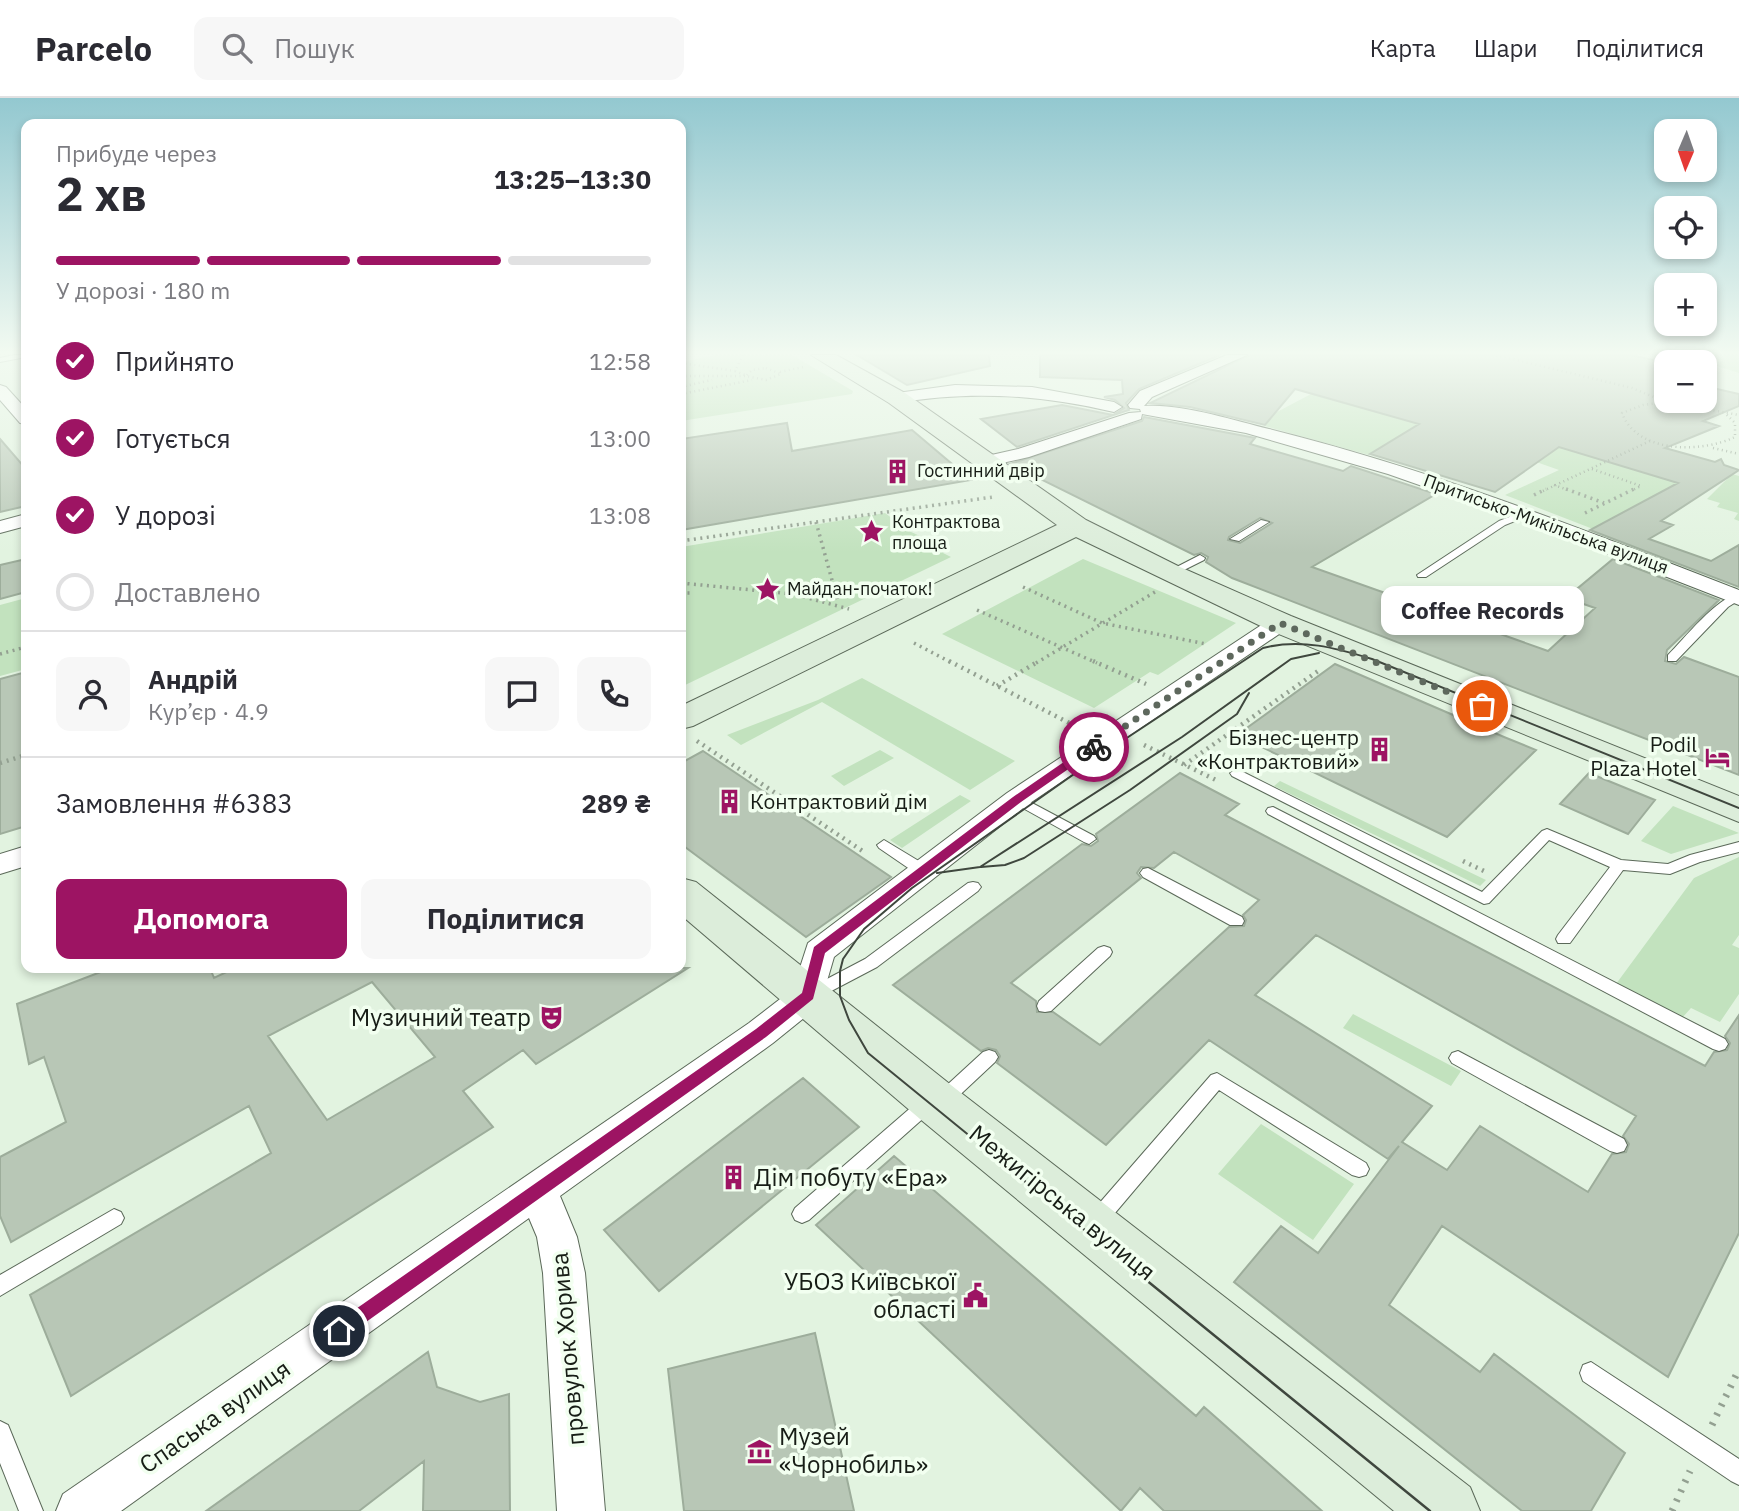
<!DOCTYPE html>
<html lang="uk">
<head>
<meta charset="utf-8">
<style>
	body { margin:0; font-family:"IBM Plex Sans",sans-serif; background:#f7f7f7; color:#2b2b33; height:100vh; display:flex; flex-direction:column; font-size:26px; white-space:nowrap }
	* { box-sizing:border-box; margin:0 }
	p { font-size:23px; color:#7c7c81 }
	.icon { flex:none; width:38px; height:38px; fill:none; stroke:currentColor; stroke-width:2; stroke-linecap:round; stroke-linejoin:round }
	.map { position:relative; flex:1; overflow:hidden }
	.details { position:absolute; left:21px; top:21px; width:665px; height:854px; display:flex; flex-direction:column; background:#fff; border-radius:14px; box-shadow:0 4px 10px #0003 }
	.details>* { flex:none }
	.needle { width:46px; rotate:182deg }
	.buttons { position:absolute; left:1654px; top:21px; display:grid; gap:14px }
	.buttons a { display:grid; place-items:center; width:63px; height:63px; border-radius:14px; background:#fff; box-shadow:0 4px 10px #0003; font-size:35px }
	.pin { position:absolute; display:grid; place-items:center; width:60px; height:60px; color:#fff; margin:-30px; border:4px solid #fff; border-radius:50%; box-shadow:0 2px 7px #0007 }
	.courier { position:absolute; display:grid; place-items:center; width:70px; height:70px; margin:-35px; border:5px solid #9d1463; border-radius:50%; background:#fff; color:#222; box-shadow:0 2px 9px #0007 }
	.bubble { position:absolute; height:49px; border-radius:14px; background:#fff; box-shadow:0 4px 10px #0003; font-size:23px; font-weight:800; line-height:49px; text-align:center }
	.overview em { font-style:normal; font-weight:800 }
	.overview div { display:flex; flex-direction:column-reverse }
	.overview { display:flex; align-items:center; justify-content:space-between; height:119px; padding:0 35px }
	h1 { font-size:46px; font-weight:800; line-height:52px }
	.bar { display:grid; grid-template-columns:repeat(4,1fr); gap:10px 7px; align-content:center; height:84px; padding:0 35px }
	.bar i { height:9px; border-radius:5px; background:#e1e1e2 }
	.bar .on { background:#9d1463 }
	.bar p { grid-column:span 4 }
	.line { display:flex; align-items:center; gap:18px; padding:0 35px; border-top:2px solid #e1e1e2 }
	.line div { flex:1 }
	.round { display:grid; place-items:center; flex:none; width:74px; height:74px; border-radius:14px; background:#f7f7f7 }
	ol { padding:0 35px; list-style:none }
	li { display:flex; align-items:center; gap:21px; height:77px }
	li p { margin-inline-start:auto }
	li .icon { padding:7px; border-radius:50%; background:#9d1463; color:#fff; stroke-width:4 }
	li:last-child { color:#7c7c81 }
	li i { width:38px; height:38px; border:4px solid #e1e1e2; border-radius:50% }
	.button { display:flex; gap:14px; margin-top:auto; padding:14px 35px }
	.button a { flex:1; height:80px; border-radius:14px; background:#9d1463; color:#fff; font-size:28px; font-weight:800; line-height:80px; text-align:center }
	.button a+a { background:#f7f7f7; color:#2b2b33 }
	header { display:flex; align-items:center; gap:42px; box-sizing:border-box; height:98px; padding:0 35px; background:#fff; border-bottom:2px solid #e1e1e2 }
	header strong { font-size:33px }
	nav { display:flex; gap:38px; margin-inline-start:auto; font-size:24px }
	.search { width:490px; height:63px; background:#f7f7f7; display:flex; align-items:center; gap:18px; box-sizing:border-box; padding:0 24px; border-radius:14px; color:#7c7c81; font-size:26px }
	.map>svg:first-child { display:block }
</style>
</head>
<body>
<header>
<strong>Parcelo</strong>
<div class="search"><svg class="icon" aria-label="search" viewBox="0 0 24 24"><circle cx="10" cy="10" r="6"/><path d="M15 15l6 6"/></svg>Пошук</div>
<nav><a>Карта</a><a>Шари</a><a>Поділитися</a></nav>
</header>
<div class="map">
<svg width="1739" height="1413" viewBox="0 0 1739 1413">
	<rect width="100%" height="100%" fill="#e2f3e0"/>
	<!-- green -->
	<path fill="#c2e2be" d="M716,257H792L853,293L852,296L681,323V264Z
		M1662,257H1739V275L1704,264Z
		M1311,296L1419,326L1369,357L1265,328L1277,314Z
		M1547,345L1682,386L1593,431L1505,397L1559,372L1525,360Z
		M1732,376L1739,378V423L1734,421L1738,415L1717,409L1720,405L1707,401Z
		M885,415L909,433L946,450L943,455L951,459L681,589V449Z
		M1083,461L1236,525L1158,577L1150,574L1094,610L942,536Z
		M26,500V571L0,578V507Z
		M862,580L1015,663L970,692L822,604L741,647L727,637L818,602Z
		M880,652L894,660L844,688L831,678Z
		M1280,683L1486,782L1480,788L1274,688Z
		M960,697L971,703L902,750L890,742Z
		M1673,708L1739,735L1671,756L1641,743Z
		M1739,759V837L1732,847L1739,850V896L1720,924L1691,910L1682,920L1616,886L1694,780Z
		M1353,916L1461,973L1451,988L1343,930Z
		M1261,1026L1354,1086L1313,1142L1218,1076Z"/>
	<!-- building -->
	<path fill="#b8c7b6" stroke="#9dad9b" stroke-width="2" fill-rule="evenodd" d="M857,257H989L990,268L907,287Z
		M1040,257H1220L1139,291L1126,305L1129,312L1017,349L981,321L1062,307L1113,317L1124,310L1115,302L1104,299L1123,296L1122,282L1040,279Z
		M1249,257H1631L1666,265V303H1704V288L1739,296V308L1703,323L1719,328L1665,350L1715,364L1721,361L1724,367L1739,372L1661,423L1673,427L1649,441L1711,463L1739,447V489L1590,432L1678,385L1559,349L1495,394L1370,356L1419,326L1295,291L1265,327L1190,309L1150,305Z
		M1144,319L1245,338L1255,340L1250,346L1343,373L1351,368L1436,396L1312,469L1548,553L1595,510L1566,500L1613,461L1719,502L1667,552L1665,563L1676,566L1684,559L1739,579V677L1232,480L1206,464L1208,459L1201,455L1194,457L1010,366L1142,323ZM1260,420L1272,425L1240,445L1228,442L1229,439Z
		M787,325L792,353L912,332L971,382L681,432V341Z
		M0,341L26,371V408L0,414Z
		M26,461V494L0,501V467Z
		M1335,566L1504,639L1536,652L1447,739L1237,637Z
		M26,574V728L0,736V581Z
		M703,653L891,779L806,839L681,746V665Z
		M1180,675L1239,706L1225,717L1705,968L1714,954L1727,952L1730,945L1725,938L1739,917V1135L1668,1279L1442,1128L1389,1207L1480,1274L1494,1256L1625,1355L1591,1413H1522L1234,1184L1281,1128L1318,1155L1399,1048L1388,1061L1209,942L1106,1047L997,965L1000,958L996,952L988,950L981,953L893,887L1082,746L1091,748L1098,743L1096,736ZM1174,754L1259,802L1243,817L1246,822L1244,828L1229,829L1100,947L1053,914H1037L1036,903L1011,885L1141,780L1137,775L1141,769L1154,770ZM1316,837L1636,1018L1623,1038L1629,1046L1626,1054L1612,1056L1588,1094L1480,1028L1447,1072L1402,1044L1432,1008L1255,897Z
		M1589,675L1655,702L1628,736L1560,706Z
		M111,870H210L214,880L235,870H688L536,966L523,952L463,993L493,1029L71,1298L30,1197L271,1055L249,1008L11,1144L0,1118V1059L66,1024L44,959L29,966L17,906ZM372,884L435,959L327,1022L268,938Z
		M803,980L859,1029L659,1193L604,1132Z
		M894,1058L1196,1318L1204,1309L1322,1413H1164L1140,1390L1121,1413L816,1127Z
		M815,1235L854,1413H684L668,1271Z
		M428,1254L437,1289L480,1304L509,1296L510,1413H423L424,1363L359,1413H206Z"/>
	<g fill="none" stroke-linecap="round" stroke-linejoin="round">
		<defs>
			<path id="lane" d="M14,257H26V259L0,264V260Z
				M1527,412L1530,413V417L1505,427L1426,479H1418L1417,477L1499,423Z
				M1261,422L1269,424L1239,443L1230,441Z
				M1200,457L1205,460L1204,462L1174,477L1170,478L1165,475Z
				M1739,496V502L1728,509L1676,563H1668V557C1683,542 1718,498 1739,496Z
				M1237,671L1482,794L1542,733L1547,731L1621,762L1668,766L1690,757L1739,744V754L1700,764L1670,776L1623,772L1570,845H1558L1556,841L1558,837L1610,769L1549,742L1489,805L1484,806L1232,678L1230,675Z
				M1017,697L1094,738L1096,741L1089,746L1084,744L1012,704L1010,701L1012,698Z
				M1273,709L1725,941L1728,946L1725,951L1719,953L1713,951L1268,716L1266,713L1268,710Z
				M884,742L927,768L929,772L927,776H917L879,750L877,747Z
				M1148,770L1242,819L1244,823L1242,827H1230L1143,779L1140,775L1143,771Z
				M973,784L978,785L981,789L978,793L877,869L818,900L812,902L806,900L804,896L806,892L865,861L968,785Z
				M1104,848L1110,850L1112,854L1110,858L1051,913L1045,914L1039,913L1037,908L1039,903L1098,850Z
				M989,952L995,954L998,959L995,964L948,1008L941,1011L936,1009L809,1122L802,1125L795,1122L792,1116L795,1110L922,1000L929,997L934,999L983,954Z
				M1458,953L1624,1041L1627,1047L1624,1053L1617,1055L1610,1053L1452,965L1449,960L1452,955Z
				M1217,975L1366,1065L1369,1071L1366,1077L1359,1079L1352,1077L1219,992L1104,1128L1097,1131L1090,1128L1087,1122L1090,1116L1211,977Z
				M114,1111L121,1114L124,1120L121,1126L0,1198V1177Z
				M1591,1264L1739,1361V1387L1731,1383L1583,1283L1580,1275L1583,1267Z
				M0,1323L8,1327L43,1413H19L0,1365Z"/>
			<path id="street" d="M1227,257H1247L1152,299L1144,308C1180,305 1233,322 1269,331C1430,371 1585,432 1739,492V507L1536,428L1388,376L1246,335L1142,316L1141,321L1029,359L984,369L975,364L978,360L1018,351L1129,315L1141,314L1140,311L1130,310L1128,307L1140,293Z
				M0,287L6,289L26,311V326L20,325L0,302Z
				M955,287L1032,289L1114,304L1122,309L1114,314C1040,297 972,292 897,305L889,300L897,295Z
				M26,416V428L0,435V423Z
				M1280,518L1291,525L1288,530L1027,707L834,859L820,907L773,945L560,1098L577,1139L585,1175L605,1413H557L543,1175L537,1139L529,1120L121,1413H56L63,1396L749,925L793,891L808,845L1007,695L1272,520Z
				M26,748V768L0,776V756Z"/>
			<path id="secondary" d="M811,257H836L905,295L1086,422L1180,469L1291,518L1739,698V724L1269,532L1076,439L693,628L681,631V608L1057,427L889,305Z
				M681,780L696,784L956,991L1470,1389L1480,1413H1394L920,1021L681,817Z"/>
		</defs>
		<!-- lane casing -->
		<use href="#lane" stroke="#5b6959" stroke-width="2"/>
		<!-- street casing -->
		<use href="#street" stroke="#5b6959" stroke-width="2"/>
		<!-- secondary casing -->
		<use href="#secondary" stroke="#5b6959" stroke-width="2"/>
		<!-- path-far3 -->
		<path stroke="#93a091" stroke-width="2.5" stroke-dasharray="1 3.5" stroke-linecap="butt" d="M743,257L735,273L745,277
			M1496,257L1632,290L1666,304L1739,317
			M681,265L735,273
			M766,270L781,276L766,282L746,278L752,272Z
			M780,274L803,269
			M681,278H746
			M681,289L712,282
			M681,296L752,282
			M1666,304L1643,307L1622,315C1637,356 1702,355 1735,339V325L1726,316
			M1713,350L1739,356
			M1592,371L1641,388L1631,393
			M1554,387L1571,393
			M1543,393L1650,343"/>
		<!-- path-far2 -->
		<path stroke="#93a091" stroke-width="3.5" stroke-dasharray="2 4.5" stroke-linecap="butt" d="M1566,391L1604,405
			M1534,397L1546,391
			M1585,415L1634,391
			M816,424L838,504
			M681,443L993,399
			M681,485L793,496L849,511
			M1023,489L1102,525L1206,546
			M681,495H692
			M977,512L1097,565
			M914,545L952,565
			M0,556L26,549
			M1036,565L1155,494"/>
		<!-- path-far1 -->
		<path stroke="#93a091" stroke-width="4.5" stroke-dasharray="2 5" stroke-linecap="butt" d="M949,563L1079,630
			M1093,563L1146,586
			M997,588L1039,563
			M697,643L864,754
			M1144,647L1218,683
			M0,665L26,657
			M1184,667L1321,571
			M1463,763L1484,773"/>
		<!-- path -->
		<path stroke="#93a091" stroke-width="7" stroke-dasharray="2.5 8" stroke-linecap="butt" d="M1712,1327L1739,1271
			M1672,1413L1690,1373"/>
		<!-- lane -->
		<use href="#lane" fill="#fff" fill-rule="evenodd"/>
		<!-- street -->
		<use href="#street" fill="#fff" fill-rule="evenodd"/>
		<!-- secondary -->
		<use href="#secondary" fill="#dcedda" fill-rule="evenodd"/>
		<!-- tram-far1 -->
		<path stroke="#3f473e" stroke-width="2" d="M981,769L1005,767L1024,760L1130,692L1237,616L1249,595
			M937,775L980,769L1182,639L1291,561L1319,555
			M998,1061L868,955L849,922L840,898V873L843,861L864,831L912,790L1104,655L1263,550C1301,540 1336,550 1372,561L1739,710"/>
		<!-- tram -->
		<path stroke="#3f473e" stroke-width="2.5" d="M995,1059L1430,1413"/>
	</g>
	<!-- sky -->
	<linearGradient id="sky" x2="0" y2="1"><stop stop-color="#93c8d0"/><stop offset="0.56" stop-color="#f2faf1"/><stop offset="1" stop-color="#f2faf1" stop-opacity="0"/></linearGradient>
	<rect width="1739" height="455" fill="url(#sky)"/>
	<!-- route -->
	<path fill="#9d1463" d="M1090,646L1100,649L1021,704L825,855L813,901L766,939L345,1239L339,1242L333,1239L330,1233L333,1227L756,931L802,895L814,849L1013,699Z"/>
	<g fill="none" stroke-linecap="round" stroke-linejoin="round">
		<!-- done -->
		<path stroke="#5e685d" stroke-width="7" stroke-dasharray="0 12.6" d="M1094,649L1280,525L1482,608"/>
	</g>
	<!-- icons -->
	<defs>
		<symbol id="building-bare" viewBox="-9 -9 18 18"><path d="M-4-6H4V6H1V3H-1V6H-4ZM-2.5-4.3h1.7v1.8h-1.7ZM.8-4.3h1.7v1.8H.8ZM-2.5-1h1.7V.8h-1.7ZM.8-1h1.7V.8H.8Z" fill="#9d1463" stroke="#f2fff0" stroke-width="2.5" paint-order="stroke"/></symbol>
		<symbol id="sight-bare" viewBox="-9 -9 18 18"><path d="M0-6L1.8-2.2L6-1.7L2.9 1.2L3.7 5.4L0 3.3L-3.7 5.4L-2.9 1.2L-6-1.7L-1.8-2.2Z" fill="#9d1463" stroke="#f2fff0" stroke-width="2.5" paint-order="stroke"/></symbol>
		<symbol id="hotel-bare" viewBox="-9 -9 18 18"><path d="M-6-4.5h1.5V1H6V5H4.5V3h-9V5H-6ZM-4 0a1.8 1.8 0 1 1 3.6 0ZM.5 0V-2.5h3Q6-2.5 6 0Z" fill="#9d1463" stroke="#f2fff0" stroke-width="2.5" paint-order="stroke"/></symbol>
		<symbol id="theatre-bare" viewBox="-9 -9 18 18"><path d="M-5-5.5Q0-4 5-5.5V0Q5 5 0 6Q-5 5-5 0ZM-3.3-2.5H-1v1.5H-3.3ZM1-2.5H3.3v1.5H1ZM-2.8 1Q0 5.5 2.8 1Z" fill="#9d1463" stroke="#f2fff0" stroke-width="2.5" paint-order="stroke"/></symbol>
		<symbol id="civic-bare" viewBox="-9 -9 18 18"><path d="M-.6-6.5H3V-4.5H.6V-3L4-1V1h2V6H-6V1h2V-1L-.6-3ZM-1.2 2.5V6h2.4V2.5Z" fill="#9d1463" stroke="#f2fff0" stroke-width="2.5" paint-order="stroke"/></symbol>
		<symbol id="museum-bare" viewBox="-9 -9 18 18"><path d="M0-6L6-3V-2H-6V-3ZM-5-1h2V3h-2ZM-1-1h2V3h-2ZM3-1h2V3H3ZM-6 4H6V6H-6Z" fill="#9d1463" stroke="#f2fff0" stroke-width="2.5" paint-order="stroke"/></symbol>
	</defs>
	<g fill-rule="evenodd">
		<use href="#building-bare" x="880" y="356" width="35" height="35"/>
		<use href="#sight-bare" x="854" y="416" width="35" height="35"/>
		<use href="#sight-bare" x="750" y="474" width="35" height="35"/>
		<use href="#building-bare" x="1362" y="634" width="35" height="35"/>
		<use href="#hotel-bare" x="1700" y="642" width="35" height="35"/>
		<use href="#building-bare" x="712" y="686" width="35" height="35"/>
		<use href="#theatre-bare" x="534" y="902" width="35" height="35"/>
		<use href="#building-bare" x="716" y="1062" width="35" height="35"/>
		<use href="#civic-bare" x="958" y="1180" width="35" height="35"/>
		<use href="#museum-bare" x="742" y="1336" width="35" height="35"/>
	</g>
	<g text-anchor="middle" stroke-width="7" stroke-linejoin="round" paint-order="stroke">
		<!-- far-poi labels -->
		<g font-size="18" fill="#171d16" stroke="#f2fff0" text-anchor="start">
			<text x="917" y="379">Гостинний двір</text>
			<text x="892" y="430">Контрактова<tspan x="892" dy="21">площа</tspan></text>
			<text x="787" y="497">Майдан-початок!</text>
		</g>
		<!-- far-street labels -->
		<g font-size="18" fill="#171d16" stroke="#f2fff0">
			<text transform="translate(1546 426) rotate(20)" y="6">Притисько-Микільська вулиця</text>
		</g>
		<!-- poi labels -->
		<g font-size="21" fill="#171d16" stroke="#f2fff0" text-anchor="end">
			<text x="1359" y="647">Бізнес-центр<tspan x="1359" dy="24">«Контрактовий»</tspan></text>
			<text x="1697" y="654">Podil<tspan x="1697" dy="24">Plaza Hotel</tspan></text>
			<text x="750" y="711" text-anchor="start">Контрактовий дім</text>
		</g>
		<!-- near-poi labels -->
		<g font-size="24" fill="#171d16" stroke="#f2fff0" text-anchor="end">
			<text x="531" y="928">Музичний театр</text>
			<text x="754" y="1088" text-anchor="start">Дім побуту «Ера»</text>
			<text x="956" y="1192">УБОЗ Київської<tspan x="956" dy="28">області</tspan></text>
			<text x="779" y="1347" text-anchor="start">Музей<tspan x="779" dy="28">«Чорнобиль»</tspan></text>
		</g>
		<!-- near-street labels -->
		<g font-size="24" fill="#171d16" stroke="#f2fff0">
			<text transform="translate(1062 1105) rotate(39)" y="8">Межигірська вулиця</text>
			<text transform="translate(568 1251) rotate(-95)" y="8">провулок Хорива</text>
			<text transform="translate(215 1319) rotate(-35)" y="8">Спаська вулиця</text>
		</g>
	</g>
</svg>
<div class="buttons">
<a><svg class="needle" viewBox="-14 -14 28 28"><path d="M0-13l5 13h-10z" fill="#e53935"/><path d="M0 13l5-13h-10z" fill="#7c7c81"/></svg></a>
<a><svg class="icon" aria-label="locate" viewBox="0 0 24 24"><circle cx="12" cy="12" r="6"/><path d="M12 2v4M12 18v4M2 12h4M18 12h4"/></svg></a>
<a>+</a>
<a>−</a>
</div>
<div class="pin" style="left:1482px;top:608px;background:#ea580c"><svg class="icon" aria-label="bag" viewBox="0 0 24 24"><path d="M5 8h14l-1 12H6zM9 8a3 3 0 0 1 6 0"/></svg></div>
<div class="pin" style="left:339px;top:1233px;background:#1f2937"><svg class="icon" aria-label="home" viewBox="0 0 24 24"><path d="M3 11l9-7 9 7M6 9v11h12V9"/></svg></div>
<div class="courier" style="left:1094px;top:649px"><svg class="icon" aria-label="bike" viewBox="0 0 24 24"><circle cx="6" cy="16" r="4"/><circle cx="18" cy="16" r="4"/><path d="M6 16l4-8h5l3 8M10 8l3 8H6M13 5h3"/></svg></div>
<div class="bubble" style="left:1381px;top:488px;width:203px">Coffee Records</div>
<section class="details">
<div class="overview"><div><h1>2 хв</h1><p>Прибуде через</p></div><em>13:25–13:30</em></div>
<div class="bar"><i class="on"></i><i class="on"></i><i class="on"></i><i></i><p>У дорозі · 180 m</p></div>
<ol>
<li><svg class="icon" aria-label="check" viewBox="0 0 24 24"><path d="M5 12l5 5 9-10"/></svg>Прийнято<p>12:58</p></li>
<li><svg class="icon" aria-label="check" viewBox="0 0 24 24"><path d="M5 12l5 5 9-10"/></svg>Готується<p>13:00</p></li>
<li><svg class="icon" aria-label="check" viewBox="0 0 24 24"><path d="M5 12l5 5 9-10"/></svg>У дорозі<p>13:08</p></li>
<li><i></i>Доставлено</li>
</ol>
<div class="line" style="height:126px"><a class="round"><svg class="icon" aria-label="person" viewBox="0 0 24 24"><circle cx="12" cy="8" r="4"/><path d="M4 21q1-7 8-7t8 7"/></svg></a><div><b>Андрій</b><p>Кур’єр · 4.9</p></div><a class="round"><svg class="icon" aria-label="chat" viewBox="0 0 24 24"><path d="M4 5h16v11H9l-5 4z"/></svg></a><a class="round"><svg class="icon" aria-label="phone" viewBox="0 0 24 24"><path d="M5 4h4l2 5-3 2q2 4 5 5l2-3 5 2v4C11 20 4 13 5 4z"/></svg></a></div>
<div class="line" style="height:91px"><div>Замовлення #6383</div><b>289 ₴</b></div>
<div class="button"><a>Допомога</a><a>Поділитися</a></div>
</section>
</div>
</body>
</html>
